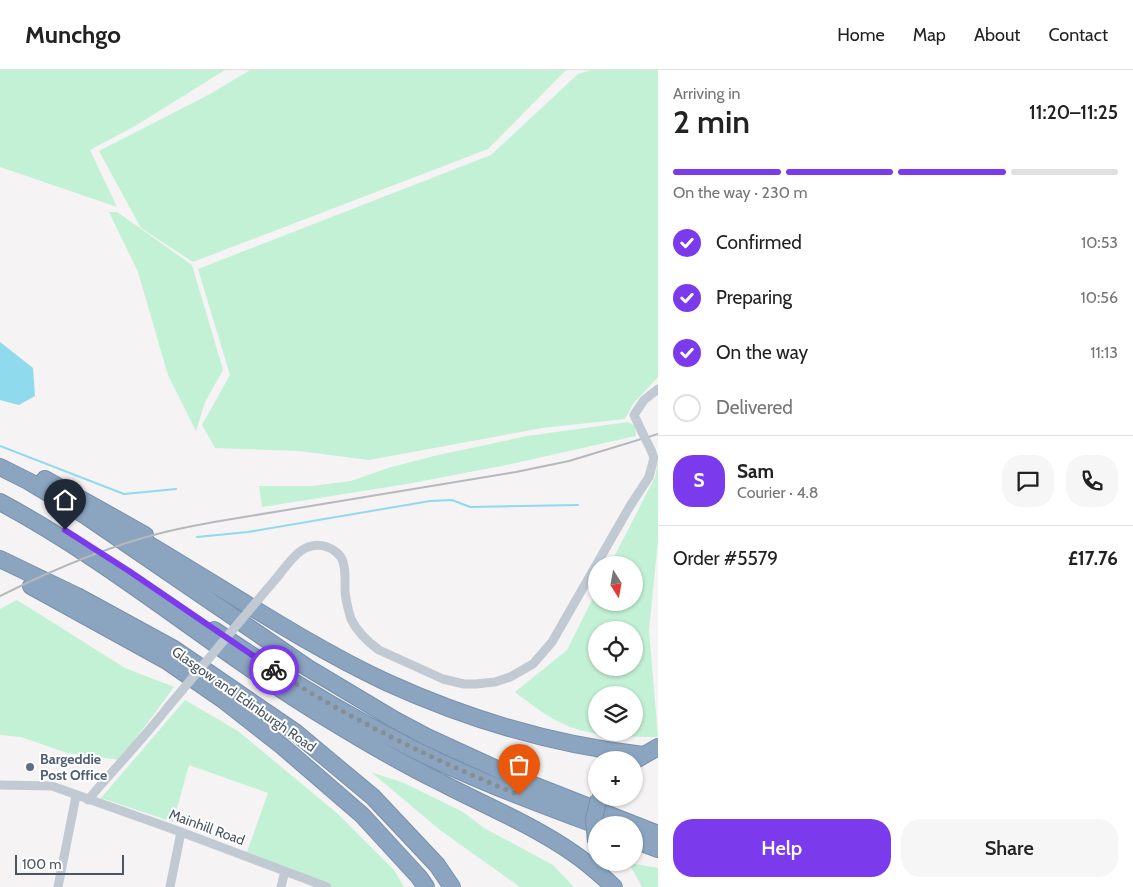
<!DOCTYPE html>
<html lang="en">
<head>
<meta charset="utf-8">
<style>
	body { margin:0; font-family:Cabin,sans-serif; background:#f6f6f6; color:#222; height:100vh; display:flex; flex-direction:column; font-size:19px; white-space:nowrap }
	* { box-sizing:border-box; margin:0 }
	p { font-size:16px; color:#767676 }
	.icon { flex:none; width:28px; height:28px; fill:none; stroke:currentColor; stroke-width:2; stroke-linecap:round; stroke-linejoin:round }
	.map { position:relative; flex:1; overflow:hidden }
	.details { display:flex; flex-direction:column; background:#fff; width:475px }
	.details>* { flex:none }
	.needle { width:32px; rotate:169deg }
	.buttons { position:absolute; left:588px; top:486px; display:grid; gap:10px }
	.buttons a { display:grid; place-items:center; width:55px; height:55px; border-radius:50%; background:#fff; box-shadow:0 1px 4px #0004; font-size:25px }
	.scale { position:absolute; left:15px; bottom:12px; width:109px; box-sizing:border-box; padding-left:5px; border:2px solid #4a5661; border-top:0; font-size:14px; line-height:18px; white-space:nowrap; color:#4a5661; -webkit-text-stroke:4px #fff; paint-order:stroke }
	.pin { position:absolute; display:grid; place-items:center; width:42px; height:42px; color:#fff; margin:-51px -21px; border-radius:50% 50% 50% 0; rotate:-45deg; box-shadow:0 0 5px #0007 }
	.pin .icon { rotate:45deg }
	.courier { position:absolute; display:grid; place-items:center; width:50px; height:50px; margin:-25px; border:4px solid #7c3aed; border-radius:50%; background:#fff; color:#222; box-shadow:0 1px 6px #0007 }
	.overview em { font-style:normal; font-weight:600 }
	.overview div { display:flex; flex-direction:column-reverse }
	.overview { display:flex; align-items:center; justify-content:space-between; height:85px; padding:0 15px }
	h1 { font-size:32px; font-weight:600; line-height:38px }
	.bar { display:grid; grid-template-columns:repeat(4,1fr); gap:8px 5px; align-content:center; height:60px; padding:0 15px }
	.bar i { height:6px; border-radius:4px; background:#e0e0e0 }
	.bar .current { background:#7c3aed }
	.bar p { grid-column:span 4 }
	.line { display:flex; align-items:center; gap:12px; padding:0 15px; border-top:1px solid #e0e0e0 }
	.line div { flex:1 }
	.round { display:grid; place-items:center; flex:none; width:52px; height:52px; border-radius:20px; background:#f6f6f6 }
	ol { padding:0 15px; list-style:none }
	li { display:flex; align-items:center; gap:15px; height:55px }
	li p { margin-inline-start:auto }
	li .icon { padding:5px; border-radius:50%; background:#7c3aed; color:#fff; stroke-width:4 }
	li:last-child { color:#767676 }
	li i { width:28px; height:28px; border:2px solid #e0e0e0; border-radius:50% }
	.primary-button { display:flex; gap:10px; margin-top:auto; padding:10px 15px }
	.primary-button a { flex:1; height:58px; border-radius:20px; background:#7c3aed; color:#fff; font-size:20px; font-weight:600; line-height:58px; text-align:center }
	.primary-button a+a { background:#f6f6f6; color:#222 }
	header { display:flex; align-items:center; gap:30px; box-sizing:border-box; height:70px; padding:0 25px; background:#fff; border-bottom:1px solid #e0e0e0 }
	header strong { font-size:24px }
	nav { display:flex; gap:28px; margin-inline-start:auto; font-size:18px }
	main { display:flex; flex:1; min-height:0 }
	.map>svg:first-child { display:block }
</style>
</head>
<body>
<header>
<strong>Munchgo</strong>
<nav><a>Home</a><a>Map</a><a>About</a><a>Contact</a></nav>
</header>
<main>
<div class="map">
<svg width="658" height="817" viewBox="0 0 658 817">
	<rect width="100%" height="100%" fill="#f5f3f3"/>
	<!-- green -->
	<path fill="#c3f1d5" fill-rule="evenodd" d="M0,0H225L135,56L90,80L117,137L0,97Z
		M250,0H566L488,79L193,192L141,158L99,81L212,23Z
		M591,0H658V307L633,334L625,349L542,358L369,390L299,381L215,378L202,355L230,305L198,199L491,85L578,4Z
		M109,142H117L192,195L223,300L205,332L196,361L168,305L138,202Z
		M628,352L635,356L636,366L511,394L407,414L262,437L259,416H312L351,411L388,398L434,386L527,366Z
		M658,392V470L649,560L658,667C621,667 582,667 550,647C538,640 527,631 515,622L567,580L596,522V532H634V495H610L655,407ZM596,560H634V598H596ZM596,625H634V662H596Z
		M17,530L125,598L174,617L120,690L67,683L21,667L0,665V539Z
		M185,630L238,661L338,744L394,800L404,817H333L247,782L268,723L189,695L173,752L101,728Z
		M371,702L404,713L463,742L484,758L553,795L574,817H520L440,760Z
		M629,793L658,798V817H642Z"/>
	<!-- water -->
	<path fill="#90daee" d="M0,272L33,298L35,326L19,335L0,330Z"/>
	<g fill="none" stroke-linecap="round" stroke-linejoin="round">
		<!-- stream -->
		<path stroke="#90daee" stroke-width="2" d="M0,376L124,424L176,419
			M197,467L248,462L430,431L452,430L470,437L578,435"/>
		<defs>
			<path id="highway" d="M0,397L36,415
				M45,409L145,465
				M28,411L86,446L308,598L395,650L427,667L523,711L658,764
				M0,432C116,494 215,581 328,649C364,671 401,693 440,712C484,735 531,754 573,783C588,793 601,805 614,817
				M131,464C216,513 297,570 386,612C467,649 554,675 643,685
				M0,489L77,526L174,579L295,662L373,727L437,795L452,817
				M31,516L167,591L222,629L282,676L362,745L419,807L426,817
				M214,560C278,604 344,644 413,679C472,709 535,732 596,755
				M634,691L658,677
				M634,770L658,779"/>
		</defs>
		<!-- highway casing -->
		<use href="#highway" stroke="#7690ad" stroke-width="18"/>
		<!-- street -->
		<path stroke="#c1cad2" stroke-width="9" d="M642,362L634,345L644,330L658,319
			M279,505C291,490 304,469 327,477C334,479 341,485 343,492C346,501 345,510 345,519C345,529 348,539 351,549C357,562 368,572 379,580L443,609L464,614H476L495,612L510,607L533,594L552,572L630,436L649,407L654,388L651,380
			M0,715L52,716L181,762L327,817
			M88,730C114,699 143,669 168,637
			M58,817L76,726
			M170,817L181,762
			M281,817L285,801"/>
		<!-- highway -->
		<use href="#highway" stroke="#8ba5c1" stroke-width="16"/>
		<!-- rail -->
		<path stroke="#b5b8bd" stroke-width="2" d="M0,526C52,500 108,476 165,462C181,458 198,455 214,452L516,402L569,391L658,364"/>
		<defs>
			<path id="highway-bridge" d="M596,772L594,749L599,728"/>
		</defs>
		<!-- highway-bridge casing -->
		<use href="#highway-bridge" stroke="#7690ad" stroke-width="18" stroke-linecap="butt"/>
		<!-- street-bridge -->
		<path stroke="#c1cad2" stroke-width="9" d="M642,362L651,380
			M168,637L279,505"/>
		<!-- highway-bridge -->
		<use href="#highway-bridge" stroke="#8ba5c1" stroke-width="16"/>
	</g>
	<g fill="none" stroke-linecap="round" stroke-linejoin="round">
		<!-- done -->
		<path stroke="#868d94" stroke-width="5" stroke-dasharray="0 9" d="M274,600C351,650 434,690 519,725"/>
		<!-- route -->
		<path stroke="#7c3aed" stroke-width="6" d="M65,460L129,501L274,600"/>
	</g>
	<!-- markers -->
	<circle fill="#5c6f8a" stroke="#fff" stroke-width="2" cx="30" cy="697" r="5"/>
	<g text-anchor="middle" stroke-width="4" stroke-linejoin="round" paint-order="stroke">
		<!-- street labels -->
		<g font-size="14" fill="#4a5661" stroke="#fff">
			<text transform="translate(244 629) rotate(35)" y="5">Glasgow and Edinburgh Road</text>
			<text transform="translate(207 757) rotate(20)" y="5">Mainhill Road</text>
		</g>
		<!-- service labels -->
		<g font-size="14" font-weight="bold" fill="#4e5e75" stroke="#fff" text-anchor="start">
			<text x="40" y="694">Bargeddie<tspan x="40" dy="16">Post Office</tspan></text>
		</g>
	</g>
</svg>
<div class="buttons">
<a><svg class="needle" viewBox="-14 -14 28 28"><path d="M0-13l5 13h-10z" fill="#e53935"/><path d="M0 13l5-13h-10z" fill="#767676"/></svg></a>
<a><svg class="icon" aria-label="locate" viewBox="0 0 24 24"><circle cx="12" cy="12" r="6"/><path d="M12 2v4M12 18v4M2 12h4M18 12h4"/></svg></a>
<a><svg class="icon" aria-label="layers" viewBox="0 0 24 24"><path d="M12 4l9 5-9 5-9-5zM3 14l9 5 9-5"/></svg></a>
<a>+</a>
<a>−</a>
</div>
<div class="scale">100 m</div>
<div class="pin" style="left:519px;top:725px;background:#ea580c"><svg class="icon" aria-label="bag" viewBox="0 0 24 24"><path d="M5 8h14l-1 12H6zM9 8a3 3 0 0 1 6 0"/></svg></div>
<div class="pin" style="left:65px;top:460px;background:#1f2937"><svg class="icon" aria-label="home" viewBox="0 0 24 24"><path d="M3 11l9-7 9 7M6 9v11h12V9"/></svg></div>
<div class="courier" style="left:274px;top:600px"><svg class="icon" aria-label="bike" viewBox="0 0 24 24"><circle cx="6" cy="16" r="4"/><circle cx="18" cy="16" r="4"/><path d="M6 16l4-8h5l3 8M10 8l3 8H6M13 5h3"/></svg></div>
</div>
<section class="details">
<div class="overview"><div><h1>2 min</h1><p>Arriving in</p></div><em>11:20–11:25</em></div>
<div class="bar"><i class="current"></i><i class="current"></i><i class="current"></i><i></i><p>On the way · 230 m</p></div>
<ol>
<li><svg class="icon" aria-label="check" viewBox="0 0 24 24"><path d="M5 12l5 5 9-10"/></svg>Confirmed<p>10:53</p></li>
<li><svg class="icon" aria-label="check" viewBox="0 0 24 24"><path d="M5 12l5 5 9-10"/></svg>Preparing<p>10:56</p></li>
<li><svg class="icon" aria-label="check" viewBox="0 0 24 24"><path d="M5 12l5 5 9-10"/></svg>On the way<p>11:13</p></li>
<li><i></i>Delivered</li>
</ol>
<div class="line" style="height:90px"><b class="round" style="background:#7c3aed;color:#fff">S</b><div><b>Sam</b><p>Courier · 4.8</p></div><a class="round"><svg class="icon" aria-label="chat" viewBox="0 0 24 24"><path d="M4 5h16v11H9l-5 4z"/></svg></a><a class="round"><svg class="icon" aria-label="phone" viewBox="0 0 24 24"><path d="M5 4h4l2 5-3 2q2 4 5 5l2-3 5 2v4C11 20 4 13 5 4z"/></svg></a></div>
<div class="line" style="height:65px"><div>Order #5579</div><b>£17.76</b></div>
<div class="primary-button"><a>Help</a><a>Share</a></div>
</section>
</main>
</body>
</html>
